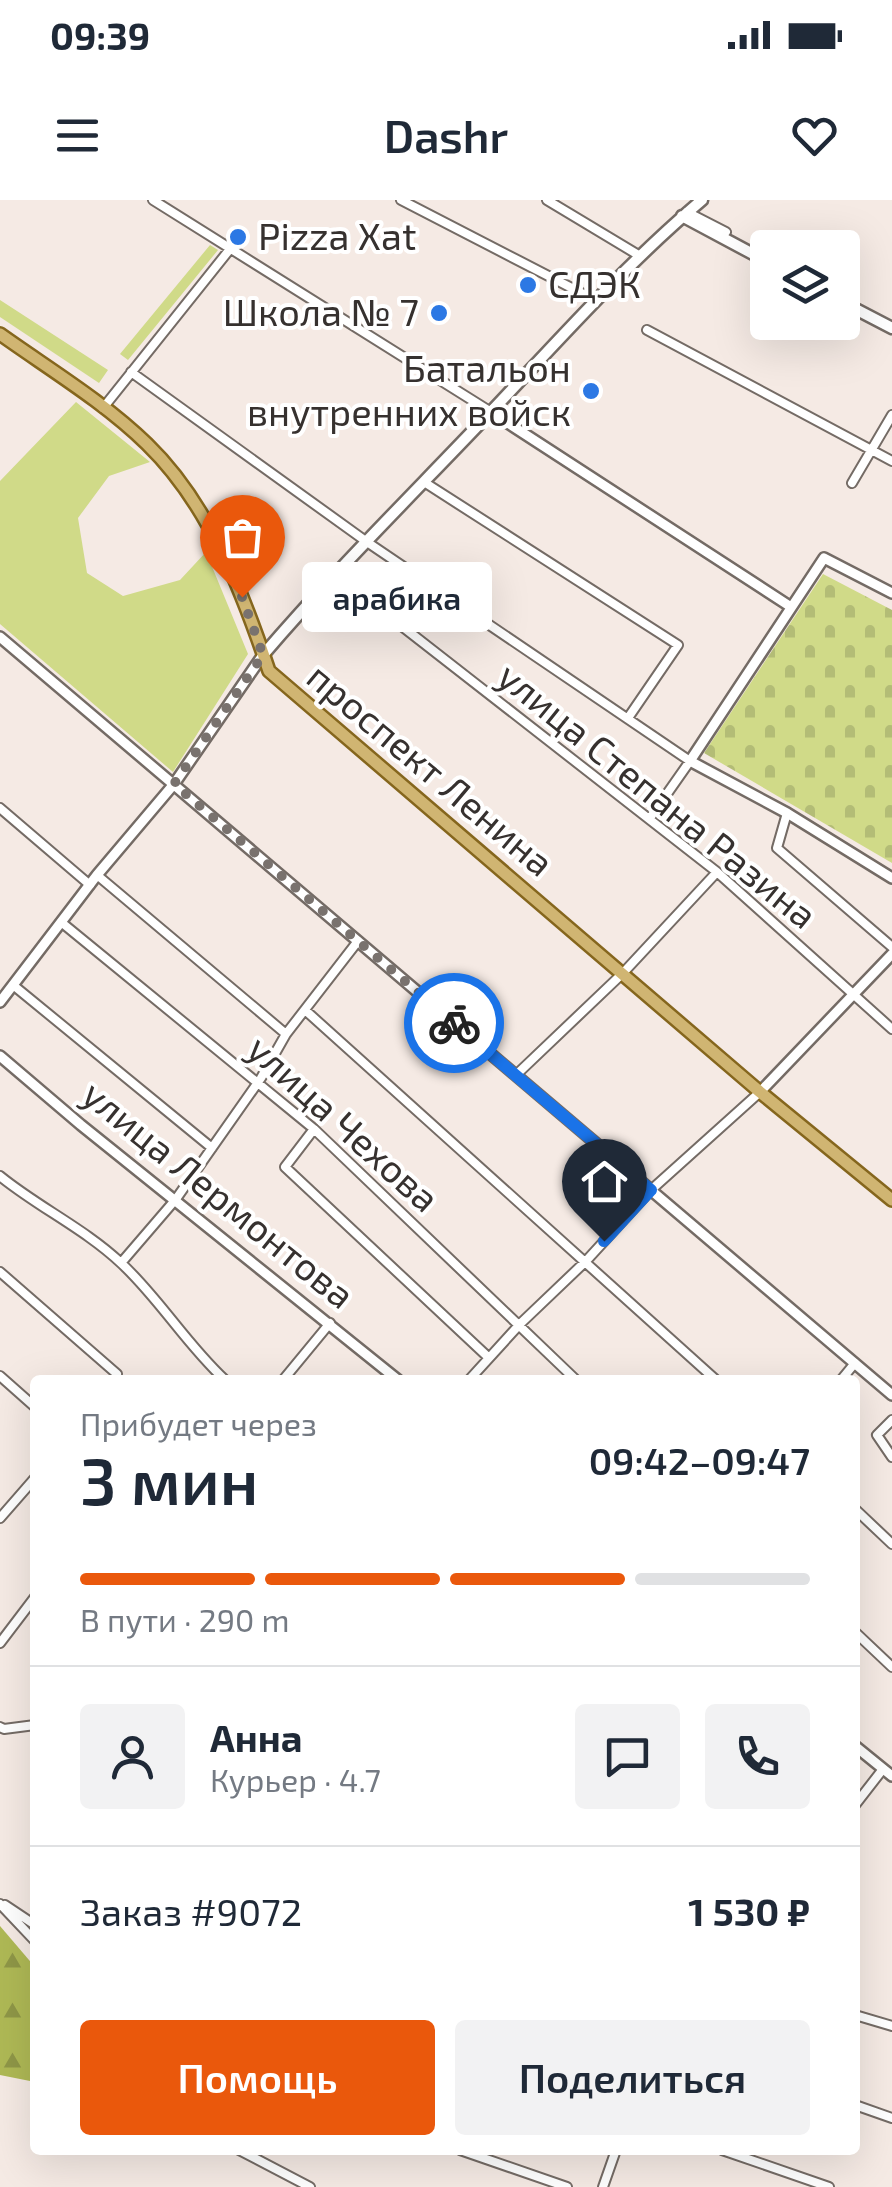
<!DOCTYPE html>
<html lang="ru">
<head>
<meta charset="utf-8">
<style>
	body { margin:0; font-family:"Exo 2",sans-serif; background:#f2f2f3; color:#1f2937; height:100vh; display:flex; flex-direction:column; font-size:38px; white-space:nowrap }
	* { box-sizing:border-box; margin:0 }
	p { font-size:32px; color:#747a83 }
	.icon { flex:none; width:55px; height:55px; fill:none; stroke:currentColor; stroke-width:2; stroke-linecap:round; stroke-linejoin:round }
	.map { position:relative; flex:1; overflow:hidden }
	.details { position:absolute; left:30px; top:1175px; width:830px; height:780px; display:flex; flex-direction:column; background:#fff; border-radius:10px; box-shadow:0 10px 40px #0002 }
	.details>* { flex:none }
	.fabs { position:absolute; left:750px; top:30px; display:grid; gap:20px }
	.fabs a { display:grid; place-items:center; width:110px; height:110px; border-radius:10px; background:#fff; box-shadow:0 10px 40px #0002; font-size:50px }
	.pin { position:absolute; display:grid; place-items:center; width:85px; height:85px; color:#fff; margin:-102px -42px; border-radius:50% 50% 50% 0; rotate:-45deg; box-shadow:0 0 10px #0007 }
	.pin .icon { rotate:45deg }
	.courier { position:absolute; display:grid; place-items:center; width:100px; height:100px; margin:-50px; border:8px solid #1a73e8; border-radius:50%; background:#fff; color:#222; box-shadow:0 2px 12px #0007 }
	.bubble { position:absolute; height:70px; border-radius:10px; background:#fff; box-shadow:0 10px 40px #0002; font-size:32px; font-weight:600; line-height:70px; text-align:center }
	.headline em { font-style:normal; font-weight:600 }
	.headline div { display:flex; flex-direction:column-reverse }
	.headline { display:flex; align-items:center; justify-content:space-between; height:170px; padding:0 50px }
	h1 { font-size:65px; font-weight:600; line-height:75px }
	.bar { display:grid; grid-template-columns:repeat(4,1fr); gap:15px 10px; align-content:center; height:120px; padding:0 50px }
	.bar i { height:12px; border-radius:8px; background:#e0e1e3 }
	.bar .active { background:#ea580c }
	.bar p { grid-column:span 4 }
	.line { display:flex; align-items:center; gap:25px; padding:0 50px; border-top:2px solid #e0e1e3 }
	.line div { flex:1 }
	.round { display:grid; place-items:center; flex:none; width:105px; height:105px; border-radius:10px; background:#f2f2f3 }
	.action { display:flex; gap:20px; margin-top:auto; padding:20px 50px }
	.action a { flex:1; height:115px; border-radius:10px; background:#ea580c; color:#fff; font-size:40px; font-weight:600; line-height:115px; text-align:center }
	.action a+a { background:#f2f2f3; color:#1f2937 }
	.status { display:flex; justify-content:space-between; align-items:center; height:70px; padding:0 50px; background:#fff; direction:ltr }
	.status svg { height:28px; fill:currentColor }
	header { display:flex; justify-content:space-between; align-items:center; height:130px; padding:0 50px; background:#fff; font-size:45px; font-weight:600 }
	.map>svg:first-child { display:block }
</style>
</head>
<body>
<div class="status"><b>09:39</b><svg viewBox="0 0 49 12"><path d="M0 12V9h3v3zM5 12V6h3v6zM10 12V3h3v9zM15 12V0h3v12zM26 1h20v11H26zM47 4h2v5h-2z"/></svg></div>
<header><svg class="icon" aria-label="menu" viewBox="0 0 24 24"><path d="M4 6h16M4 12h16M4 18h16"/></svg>Dashr<svg class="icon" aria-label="heart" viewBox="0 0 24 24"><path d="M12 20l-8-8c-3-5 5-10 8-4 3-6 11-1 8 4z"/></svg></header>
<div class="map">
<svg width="892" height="1987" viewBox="0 0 892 1987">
	<defs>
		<pattern id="forest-firs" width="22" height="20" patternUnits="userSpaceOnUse" patternTransform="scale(2.5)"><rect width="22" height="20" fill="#afb955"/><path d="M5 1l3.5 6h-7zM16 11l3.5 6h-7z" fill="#8f9747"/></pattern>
		<pattern id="cemetery-stones" width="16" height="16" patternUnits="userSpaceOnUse" patternTransform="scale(2.5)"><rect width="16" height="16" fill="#d0da88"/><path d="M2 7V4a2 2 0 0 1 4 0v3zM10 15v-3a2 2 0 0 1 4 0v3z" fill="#b3bc76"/></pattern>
	</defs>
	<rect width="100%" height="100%" fill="#f5eae4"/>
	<!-- green -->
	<path fill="#d0da88" d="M210,45L218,50L128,160L120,154Z
		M0,100L108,170L99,183L0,117Z
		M76,202L150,262L109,276L78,318L87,373L123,396L180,380L206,352L248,454L173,572L0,424V281Z"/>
	<!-- forest -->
	<path fill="url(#forest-firs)" d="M0,1726L35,1767V1882L0,1875Z"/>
	<!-- cemetery -->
	<path fill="url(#cemetery-stones)" d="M823,374L892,410V663L704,553Z"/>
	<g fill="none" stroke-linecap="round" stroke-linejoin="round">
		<defs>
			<path id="minor" d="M153,0L491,212
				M401,0L597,101
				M547,0L640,56
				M687,12L726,32
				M647,130L892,261
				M131,172L367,342L690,561L650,618
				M103,208L230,49
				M424,282L678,445L628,518
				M852,283L892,215
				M335,374L717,672L892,829
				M0,608L90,685
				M787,613L777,648L892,747
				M97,675L286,834
				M61,722L314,929L576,1180
				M13,785L212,948
				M305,810L716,1180
				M516,875L623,773L717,672
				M314,929L285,967L488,1157
				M0,976C38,1007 85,1029 121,1063C159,1098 186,1144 225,1180
				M121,1063L176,999L261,878L286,834L358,741
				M0,1072L117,1174
				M0,1176L35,1207
				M283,1180L330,1123
				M469,1180L520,1124L586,1061L651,990L760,892
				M841,1180L855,1163
				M892,1220L877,1235L892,1257
				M855,1309L892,1344
				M0,1318L35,1278
				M855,1432L892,1467
				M0,1443L35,1397
				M0,1527L4,1529L35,1525
				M855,1605L883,1569
				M0,1704L35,1741
				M5,1705L35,1725
				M855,1815L892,1826
				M855,1905L892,1918
				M239,1950L310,1987
				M460,1950L567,1987
				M722,1950L829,1987
				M603,1987L616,1950"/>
			<path id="tertiary" d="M491,212L791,407
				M892,393L824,358L690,561L787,613L892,678
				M0,437L892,1195
				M0,802L97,675L174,584L263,455
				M0,856L81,925L398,1180
				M760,892L892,754
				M855,1546L892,1576"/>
			<path id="secondary" d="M682,16L768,62
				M842,102L892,128
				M263,455C334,372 412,295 487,216C557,142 625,65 702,0"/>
			<path id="primary" d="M0,134C49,169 104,202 147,244C209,304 242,391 269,471L760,892L892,1000"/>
		</defs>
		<!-- minor casing -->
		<use href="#minor" stroke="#746b65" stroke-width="12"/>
		<!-- tertiary casing -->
		<use href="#tertiary" stroke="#746b65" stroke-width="14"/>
		<!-- secondary casing -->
		<use href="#secondary" stroke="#746b65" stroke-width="15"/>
		<!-- primary casing -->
		<use href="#primary" stroke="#85661d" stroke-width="16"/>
		<!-- minor -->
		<use href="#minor" stroke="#fff" stroke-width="8"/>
		<!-- tertiary -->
		<use href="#tertiary" stroke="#fff" stroke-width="9"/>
		<!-- secondary -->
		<use href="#secondary" stroke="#fff" stroke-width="10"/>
		<!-- primary -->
		<use href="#primary" stroke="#d0b572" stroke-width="11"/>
	</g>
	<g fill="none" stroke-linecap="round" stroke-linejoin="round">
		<!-- done -->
		<path stroke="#79726e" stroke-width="10" stroke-dasharray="0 18" d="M242,397L263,455L174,584L454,823"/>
		<!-- route -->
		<path stroke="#1a73e8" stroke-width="12" d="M454,823L651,990L604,1041"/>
	</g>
	<!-- markers -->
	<g fill="#2c78e4" stroke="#fff" stroke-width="4">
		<circle cx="238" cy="37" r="10"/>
		<circle cx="528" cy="85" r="10"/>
		<circle cx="439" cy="113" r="10"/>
		<circle cx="591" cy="191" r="10"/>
	</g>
	<g text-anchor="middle" stroke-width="8" stroke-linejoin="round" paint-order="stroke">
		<!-- poi labels -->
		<g font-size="38" fill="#36312f" stroke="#fff" text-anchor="start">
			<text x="258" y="50">Pizza Xat</text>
			<text x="548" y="98">СДЭК</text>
			<text x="419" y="126" text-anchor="end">Школа № 7</text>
			<text x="571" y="182" text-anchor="end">Батальон<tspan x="571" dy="44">внутренних войск</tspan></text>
		</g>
		<!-- street labels -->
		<g font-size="38" fill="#36312f" stroke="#fff">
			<text transform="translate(430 570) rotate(40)" y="13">проспект Ленина</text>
			<text transform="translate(657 596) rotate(39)" y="13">улица Степана Разина</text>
			<text transform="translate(343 924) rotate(42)" y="13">улица Чехова</text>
			<text transform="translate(218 995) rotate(39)" y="13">улица Лермонтова</text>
		</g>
	</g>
</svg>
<div class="fabs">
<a><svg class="icon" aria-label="layers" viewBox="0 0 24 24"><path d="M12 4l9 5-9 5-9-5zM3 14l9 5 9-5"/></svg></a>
</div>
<div class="pin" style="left:242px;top:397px;background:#ea580c"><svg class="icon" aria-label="bag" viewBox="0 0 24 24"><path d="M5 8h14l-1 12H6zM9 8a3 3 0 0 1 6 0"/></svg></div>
<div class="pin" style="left:604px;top:1041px;background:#1f2937"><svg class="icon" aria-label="home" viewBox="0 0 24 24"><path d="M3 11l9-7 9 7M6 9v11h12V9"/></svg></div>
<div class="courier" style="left:454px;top:823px"><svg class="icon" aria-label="bike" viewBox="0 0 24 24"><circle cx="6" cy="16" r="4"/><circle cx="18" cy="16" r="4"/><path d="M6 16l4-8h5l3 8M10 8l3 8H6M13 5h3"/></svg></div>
<div class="bubble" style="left:302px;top:362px;width:190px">арабика</div>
<section class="details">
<div class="headline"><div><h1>3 мин</h1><p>Прибудет через</p></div><em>09:42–09:47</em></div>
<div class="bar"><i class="active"></i><i class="active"></i><i class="active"></i><i></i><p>В пути · 290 m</p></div>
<div class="line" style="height:180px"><a class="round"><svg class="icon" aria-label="person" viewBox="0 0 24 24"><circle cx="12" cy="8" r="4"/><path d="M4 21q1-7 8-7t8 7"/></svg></a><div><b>Анна</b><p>Курьер · 4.7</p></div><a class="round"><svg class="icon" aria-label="chat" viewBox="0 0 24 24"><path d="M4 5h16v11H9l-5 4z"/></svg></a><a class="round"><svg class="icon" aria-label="phone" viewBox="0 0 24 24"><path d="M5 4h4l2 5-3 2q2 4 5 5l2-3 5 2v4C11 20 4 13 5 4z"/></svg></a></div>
<div class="line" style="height:130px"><div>Заказ #9072</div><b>1 530 ₽</b></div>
<div class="action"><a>Помощь</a><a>Поделиться</a></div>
</section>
</div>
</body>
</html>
